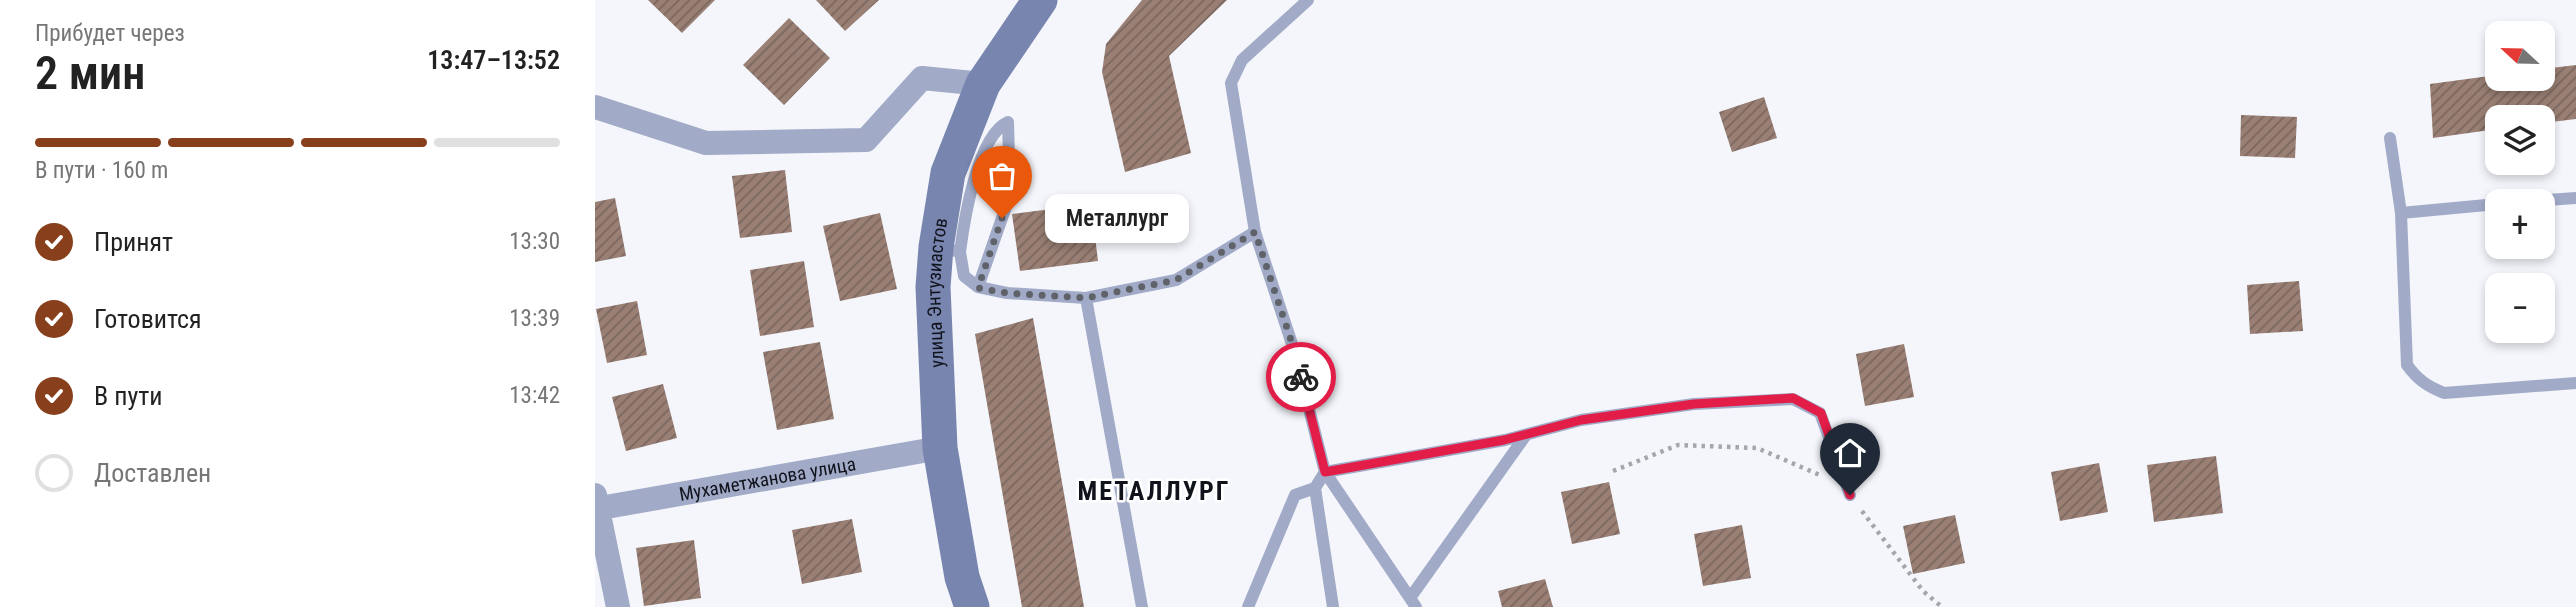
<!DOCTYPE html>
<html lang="ru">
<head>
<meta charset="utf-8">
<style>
	body { margin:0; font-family:"Roboto Condensed",sans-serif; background:#f6f6f6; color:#222; height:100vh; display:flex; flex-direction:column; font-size:26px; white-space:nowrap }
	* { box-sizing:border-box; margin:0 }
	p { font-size:23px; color:#767676 }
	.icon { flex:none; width:38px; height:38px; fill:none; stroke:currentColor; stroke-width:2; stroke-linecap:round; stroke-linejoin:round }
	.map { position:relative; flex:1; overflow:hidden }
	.side { display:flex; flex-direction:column; background:#fff; width:595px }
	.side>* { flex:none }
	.needle { width:46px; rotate:292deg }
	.buttons { position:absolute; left:1890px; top:21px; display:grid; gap:14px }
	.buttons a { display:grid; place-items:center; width:70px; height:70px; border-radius:14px; background:#fff; box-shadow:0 4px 10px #0003; font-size:35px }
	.pin { position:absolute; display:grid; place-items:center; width:60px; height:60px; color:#fff; margin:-72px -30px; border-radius:50% 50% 50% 0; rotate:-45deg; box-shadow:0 0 7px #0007 }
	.pin .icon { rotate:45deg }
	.courier { position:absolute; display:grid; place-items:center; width:70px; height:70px; margin:-35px; border:5px solid #e11d48; border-radius:50%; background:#fff; color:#222; box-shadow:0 2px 9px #0007 }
	.bubble { position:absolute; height:49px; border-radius:14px; background:#fff; box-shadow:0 4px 10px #0003; font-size:23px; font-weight:600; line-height:49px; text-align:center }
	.headline em { font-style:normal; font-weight:600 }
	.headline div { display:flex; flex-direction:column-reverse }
	.headline { display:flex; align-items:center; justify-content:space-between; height:119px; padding:0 35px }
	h1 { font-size:46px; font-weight:600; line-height:52px }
	.bar { display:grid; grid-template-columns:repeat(4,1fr); gap:10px 7px; align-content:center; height:84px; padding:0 35px }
	.bar i { height:9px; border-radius:5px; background:#e0e0e0 }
	.bar .selected { background:#87401b }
	.bar p { grid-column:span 4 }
	ol { padding:0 35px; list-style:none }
	li { display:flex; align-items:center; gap:21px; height:77px }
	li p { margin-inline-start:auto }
	li .icon { padding:7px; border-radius:50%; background:#87401b; color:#fff; stroke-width:4 }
	li:last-child { color:#767676 }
	li i { width:38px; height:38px; border:4px solid #e0e0e0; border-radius:50% }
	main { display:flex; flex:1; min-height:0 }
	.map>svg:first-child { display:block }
</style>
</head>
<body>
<main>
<section class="side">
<div class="headline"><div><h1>2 мин</h1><p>Прибудет через</p></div><em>13:47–13:52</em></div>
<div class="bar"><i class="selected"></i><i class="selected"></i><i class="selected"></i><i></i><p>В пути · 160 m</p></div>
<ol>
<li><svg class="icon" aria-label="check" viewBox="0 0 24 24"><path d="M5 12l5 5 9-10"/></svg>Принят<p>13:30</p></li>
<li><svg class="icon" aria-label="check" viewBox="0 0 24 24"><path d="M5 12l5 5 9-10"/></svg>Готовится<p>13:39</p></li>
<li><svg class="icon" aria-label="check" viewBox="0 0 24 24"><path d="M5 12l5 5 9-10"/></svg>В пути<p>13:42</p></li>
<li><i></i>Доставлен</li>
</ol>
</section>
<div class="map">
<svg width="1981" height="607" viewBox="0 0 1981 607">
	<defs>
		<pattern id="building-hatch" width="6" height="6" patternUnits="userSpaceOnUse" patternTransform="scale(1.75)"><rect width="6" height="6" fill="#997f74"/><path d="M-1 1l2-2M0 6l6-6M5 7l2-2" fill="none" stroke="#7b675e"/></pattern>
	</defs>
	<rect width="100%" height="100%" fill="#f4f6fb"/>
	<!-- building -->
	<path fill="url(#building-hatch)" d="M53,0H120L87,33Z
		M221,0H284L250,31Z
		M547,0H632L574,56L596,153L530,172L507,72L511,44Z
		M194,18L235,58L189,105L148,65Z
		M1981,65V119L1948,123V117H1902V129L1838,138L1835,84L1902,75V79H1948V69Z
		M1169,97L1182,138L1137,152L1124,112Z
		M1646,115L1702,117L1700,158L1645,156Z
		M190,170L197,232L145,238L137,176Z
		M20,198L31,256L0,262V202Z
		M496,204L503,261L425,271L417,214Z
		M285,213L302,289L245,301L228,226Z
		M209,261L219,327L165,336L155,270Z
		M1704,281L1708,331L1655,334L1652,285Z
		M42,301L52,355L12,363L1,309Z
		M438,318L489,607H427L380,334Z
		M225,342L239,419L182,430L168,352Z
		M1309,344L1319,397L1270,406L1261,354Z
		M68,384L82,438L31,451L17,397Z
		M1621,456L1628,513L1559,522L1552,465Z
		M1504,463L1513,512L1465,521L1456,472Z
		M1014,482L1025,534L977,544L966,492Z
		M1360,515L1370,563L1318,574L1308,526Z
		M257,519L267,572L207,584L197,530Z
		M1147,525L1156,578L1108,586L1099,534Z
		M99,540L106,598L49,606L41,548Z
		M950,579L958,607H907L903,591Z"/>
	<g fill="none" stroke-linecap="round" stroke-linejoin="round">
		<!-- path -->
		<path stroke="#a4a6ac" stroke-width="4.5" stroke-dasharray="3.5 5" stroke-linecap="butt" d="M1018,471L1083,445L1162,448L1227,476
			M1267,511L1328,591L1347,607"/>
		<!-- lane -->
		<path stroke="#a1aac7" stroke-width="12" d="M1795,138L1806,213L1902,204
			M1939,201L1981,198
			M1806,213L1812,365C1823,380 1832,386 1849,393L1981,383
			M660,232L699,350L730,472L910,440L986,420L1099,404L1198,399L1225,413L1255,495
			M343,247L365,252L369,276L383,287L412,293L491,298L581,280L660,232L636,83L647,60L713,0
			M365,252C369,221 382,136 413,122L415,195L383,287
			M491,298L547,607
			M815,598L931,435
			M653,607L700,495L720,488
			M738,607L720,488L730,472L821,607"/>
		<!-- street -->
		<g stroke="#a1aac7" stroke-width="24">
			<path d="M0,107L111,143L271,140L327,78L388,84"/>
			<path d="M0,495L23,607"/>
			<path id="s1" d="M0,509L345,448"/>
		</g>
		<!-- secondary -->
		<path stroke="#7885af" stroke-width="35" id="s2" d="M377,607L367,577L345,448L338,287L341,247L353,173L388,84L445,0"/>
	</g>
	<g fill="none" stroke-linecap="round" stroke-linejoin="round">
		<!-- done -->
		<path stroke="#60626a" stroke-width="7" stroke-dasharray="0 12.6" d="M407,218L383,288L412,293L491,298L581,280L660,232L699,349L706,377"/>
		<!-- route -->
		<path stroke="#e11d48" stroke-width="9" d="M706,377L730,472L909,440L986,420L1099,404L1198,398L1226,413L1255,495"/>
	</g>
	<g text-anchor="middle" stroke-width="5" stroke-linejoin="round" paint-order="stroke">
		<!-- street labels -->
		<g font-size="19" fill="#11131c" stroke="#fff">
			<text dy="7" stroke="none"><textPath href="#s2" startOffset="318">улица Энтузиастов</textPath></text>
			<text dy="7" stroke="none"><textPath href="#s1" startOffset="175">Мухаметжанова улица</textPath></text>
		</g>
		<!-- district labels -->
		<g font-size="26" font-weight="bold" letter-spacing="2" fill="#11131c" stroke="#fff">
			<text x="559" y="500">МЕТАЛЛУРГ</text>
		</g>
	</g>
</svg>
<div class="buttons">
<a><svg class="needle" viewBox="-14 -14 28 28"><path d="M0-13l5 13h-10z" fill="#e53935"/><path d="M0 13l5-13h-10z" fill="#767676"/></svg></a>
<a><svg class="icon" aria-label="layers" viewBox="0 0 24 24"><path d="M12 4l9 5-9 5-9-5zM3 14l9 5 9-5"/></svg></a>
<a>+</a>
<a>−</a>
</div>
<div class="pin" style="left:407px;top:218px;background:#ea580c"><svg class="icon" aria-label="bag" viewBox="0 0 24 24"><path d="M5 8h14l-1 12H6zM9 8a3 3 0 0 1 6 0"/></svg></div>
<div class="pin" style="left:1255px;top:495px;background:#1f2937"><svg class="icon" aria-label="home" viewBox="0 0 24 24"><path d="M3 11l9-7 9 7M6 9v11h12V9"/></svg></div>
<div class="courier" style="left:706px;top:377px"><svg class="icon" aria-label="bike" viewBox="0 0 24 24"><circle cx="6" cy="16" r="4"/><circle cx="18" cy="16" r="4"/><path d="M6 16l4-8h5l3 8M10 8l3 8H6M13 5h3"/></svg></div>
<div class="bubble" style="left:450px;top:194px;width:144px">Металлург</div>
</div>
</main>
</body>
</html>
